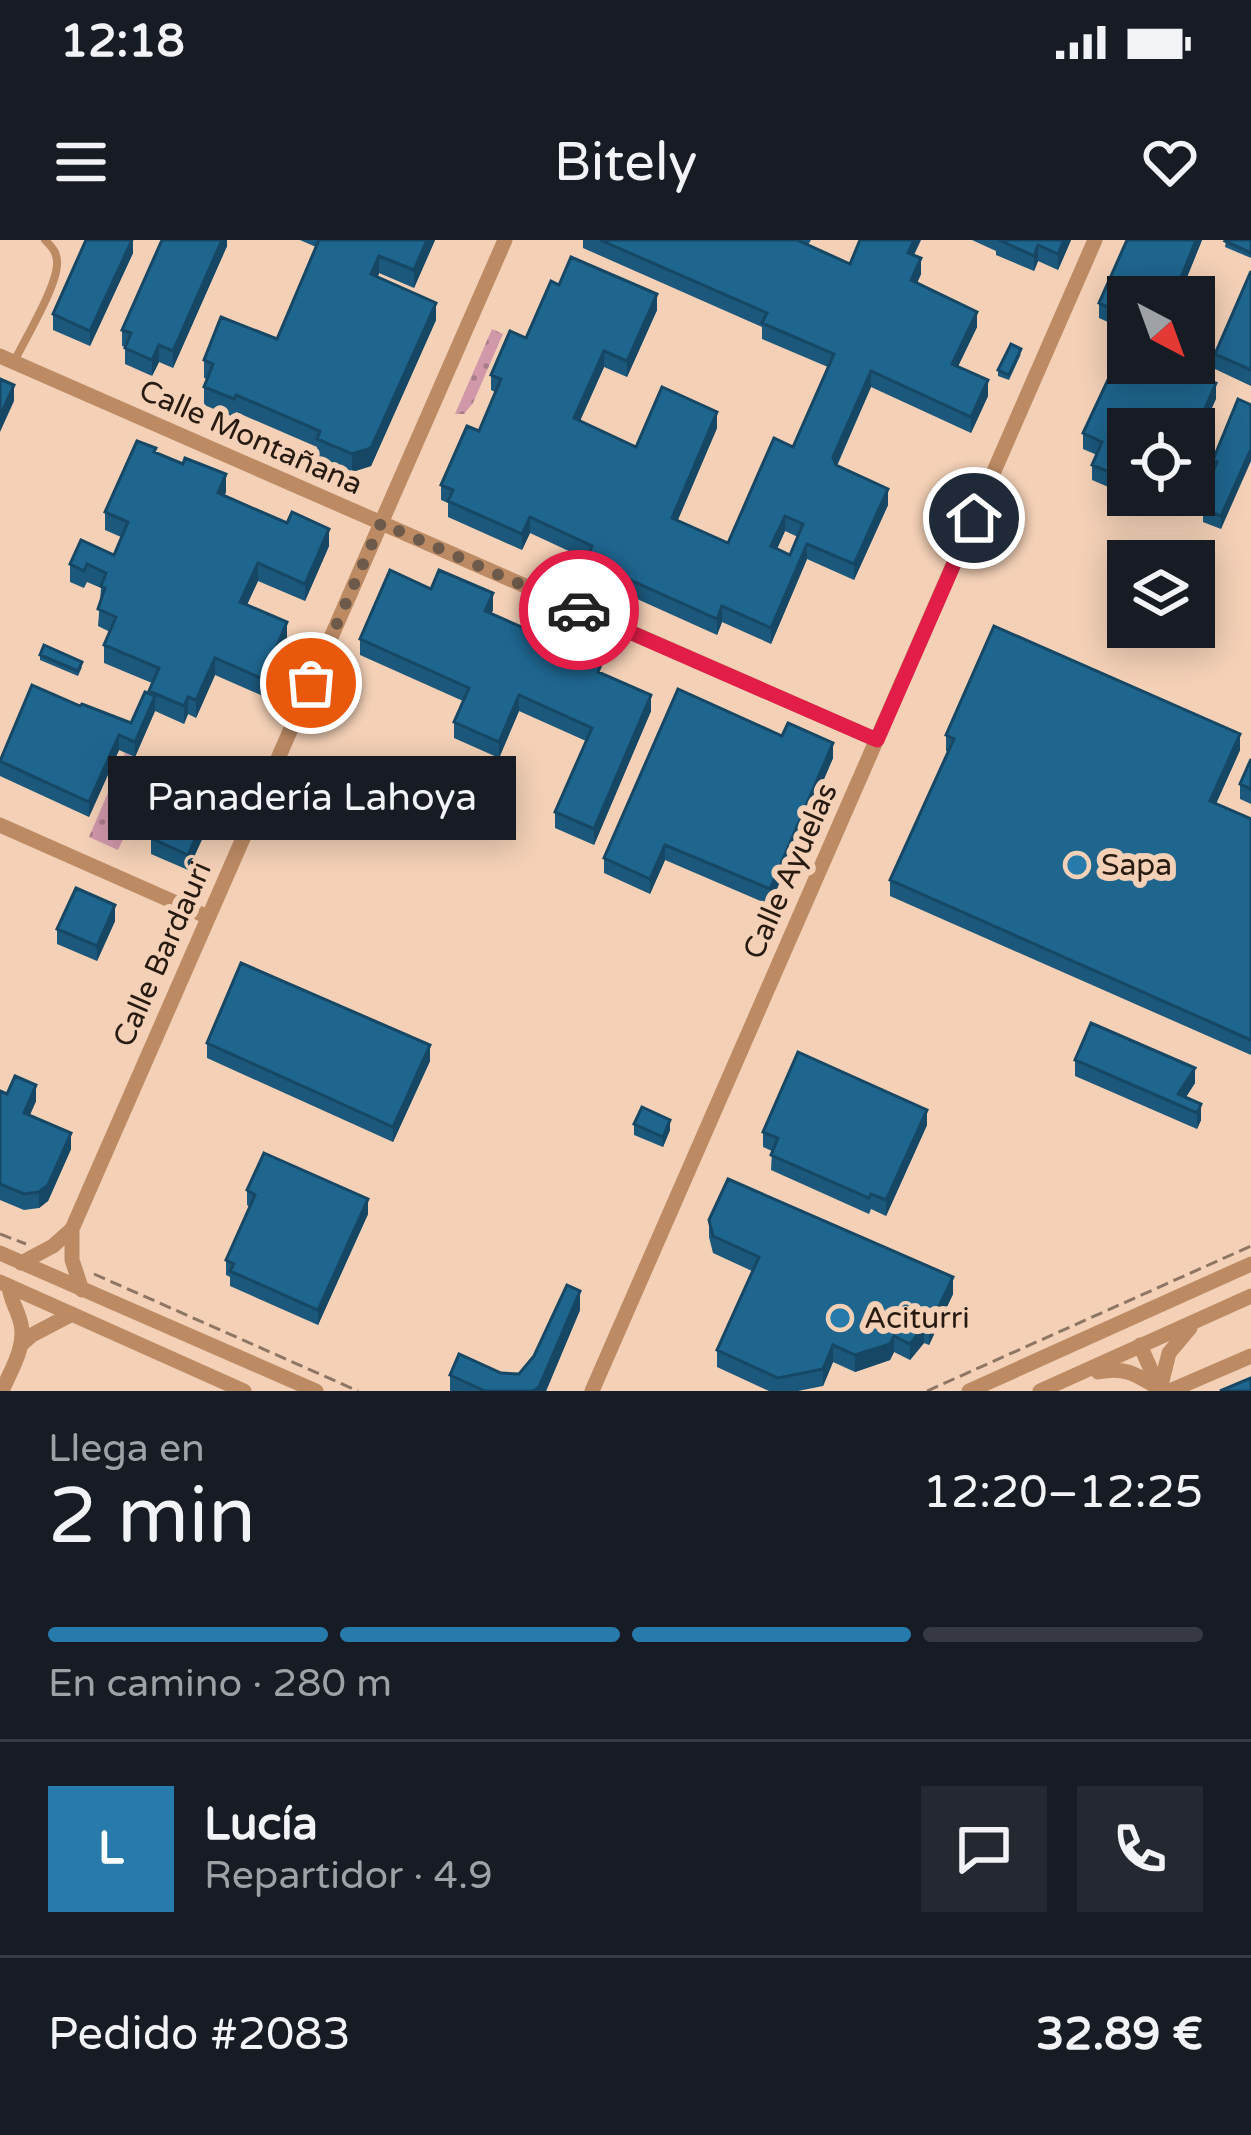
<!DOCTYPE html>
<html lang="es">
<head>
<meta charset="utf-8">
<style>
	body { margin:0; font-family:"Varela Round",sans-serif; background:#242831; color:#f1f3f6; height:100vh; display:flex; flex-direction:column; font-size:45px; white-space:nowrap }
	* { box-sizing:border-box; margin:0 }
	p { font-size:39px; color:#9ea1a6 }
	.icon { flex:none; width:66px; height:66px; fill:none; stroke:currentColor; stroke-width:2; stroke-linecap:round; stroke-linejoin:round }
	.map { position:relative; height:1151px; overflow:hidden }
	.sheet { display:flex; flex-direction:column; background:#171b24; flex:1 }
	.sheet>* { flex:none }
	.needle { width:78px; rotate:139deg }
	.fabs { position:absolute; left:1107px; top:36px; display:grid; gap:24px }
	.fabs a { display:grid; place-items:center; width:108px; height:108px; border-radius:0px; background:#171b24; box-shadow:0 6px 30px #0003; font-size:60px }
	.pin { position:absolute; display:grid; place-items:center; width:102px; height:102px; color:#fff; margin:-51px; border:6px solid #fff; border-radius:50%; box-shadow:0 3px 12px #0007 }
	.courier { position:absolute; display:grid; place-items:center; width:120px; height:120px; margin:-60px; border:9px solid #e11d48; border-radius:50%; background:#fff; color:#222; box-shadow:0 3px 15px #0007 }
	.bubble { position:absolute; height:84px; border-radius:0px; background:#171b24; box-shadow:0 6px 30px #0003; font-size:39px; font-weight:600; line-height:84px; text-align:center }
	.head em { font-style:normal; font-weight:600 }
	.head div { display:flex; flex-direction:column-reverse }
	.head { display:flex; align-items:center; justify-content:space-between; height:204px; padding:0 48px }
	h1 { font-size:78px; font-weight:600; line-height:90px }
	.bar { display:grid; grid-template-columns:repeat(4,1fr); gap:18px 12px; align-content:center; height:144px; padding:0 48px }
	.bar i { height:15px; border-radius:9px; background:#363941 }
	.bar .selected { background:#277bab }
	.bar p { grid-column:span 4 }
	.line { display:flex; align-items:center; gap:30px; padding:0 48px; border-top:3px solid #363941 }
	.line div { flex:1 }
	.round { display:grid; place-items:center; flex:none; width:126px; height:126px; border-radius:0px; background:#242831 }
	.status { display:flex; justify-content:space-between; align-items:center; height:84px; padding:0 60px; background:#171b24; direction:ltr }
	.status svg { height:33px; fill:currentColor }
	header { display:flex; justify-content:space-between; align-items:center; height:156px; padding:0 48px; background:#171b24; font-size:54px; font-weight:600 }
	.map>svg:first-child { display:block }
</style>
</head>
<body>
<div class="status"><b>12:18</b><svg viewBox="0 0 49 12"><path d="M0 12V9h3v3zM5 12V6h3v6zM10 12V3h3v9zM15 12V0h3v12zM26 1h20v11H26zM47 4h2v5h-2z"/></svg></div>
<header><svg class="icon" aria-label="menu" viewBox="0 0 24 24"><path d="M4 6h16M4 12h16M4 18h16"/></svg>Bitely<svg class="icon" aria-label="heart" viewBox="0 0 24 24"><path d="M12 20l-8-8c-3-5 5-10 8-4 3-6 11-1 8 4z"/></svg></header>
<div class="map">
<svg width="1251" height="1151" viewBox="0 0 1251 1151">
	<defs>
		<pattern id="green-dots" width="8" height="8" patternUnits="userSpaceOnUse" patternTransform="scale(3)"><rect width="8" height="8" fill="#d198aa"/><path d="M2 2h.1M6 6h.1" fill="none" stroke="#aa7b89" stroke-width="1.8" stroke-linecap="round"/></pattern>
	</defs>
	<rect width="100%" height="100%" fill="#f3d0b6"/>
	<!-- green -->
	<path fill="url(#green-dots)" d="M492,89L503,94L473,163L464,174H455Z
		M125,513L157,528L118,610L89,597Z"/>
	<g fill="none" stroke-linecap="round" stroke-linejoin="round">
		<!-- path -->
		<path stroke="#8e7664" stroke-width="3" stroke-dasharray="12 6" stroke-linecap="butt" d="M0,994L26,1004
			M94,1034L358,1151
			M927,1151L1251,1006"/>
		<!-- lane -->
		<path stroke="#bc8b64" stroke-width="8" d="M14,122C25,99 56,48 57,25C58,13 52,7 45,0"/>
		<!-- street -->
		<path stroke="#bc8b64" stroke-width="15" d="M0,116L877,500
			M0,585L208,677
			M0,1013L316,1151
			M21,1023L53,1006L72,989
			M0,1042L244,1151
			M82,1050L72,1020V989L505,0
			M22,1104L32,1095L72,1074
			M1140,1105L1159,1148
			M1098,1132C1126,1126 1137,1135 1160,1149L1169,1113L1190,1088
			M2,1151C11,1130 26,1107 21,1084C18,1070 10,1060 9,1046
			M592,1151L1095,0
			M969,1151L1251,1024
			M1040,1151L1251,1056
			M1170,1151L1251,1116"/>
	</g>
	<!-- wall -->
	<path fill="#1b587b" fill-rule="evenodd" d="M133,0V13L90,106L53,90V74Z
		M227,0V6L173,128L159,122L152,136L125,124V107L122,106V90Z
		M300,0H435L414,48L379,33L378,37L436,80L371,226L352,232L317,217V207L236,172L234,177L204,165V147L207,139L204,138V120L277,99L316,7Z
		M583,0H811L808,5L850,24L914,15L921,34L917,43L977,87L958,126L988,156L971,193L871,147L837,226L888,265L854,340L807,319L771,404L722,382L717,395L586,336V319L530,293L522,310L448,277V263L441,260V245L479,191L495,152L491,150V135L526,98L559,45L657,70L627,137L604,127L580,181L636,207L717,188L677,281L728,303L793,207L828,127L762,99V87L583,8ZM785,291L798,297L790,315L777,309Z
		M972,0H1071L1058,30L1038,21L1034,31L996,15V11Z
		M1127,0H1202L1181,52L1184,57H1128V91L1099,78V63Z
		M1226,0H1251V18L1225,7Z
		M1251,31V146L1215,129V114Z
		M1021,114L1009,140L998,136V130Z
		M1199,116L1192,133L1216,159L1128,189V255H1174L1167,272L1092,240V225L1097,215L1083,209V193L1132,134Z
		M1238,159L1221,289L1203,282V276L1201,275V262L1213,232V220Z
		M156,213L226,252L224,256L329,306L305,361L258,341L247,365L287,400L263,456L215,435L196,478L188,474L184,484L155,471L135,517L119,510L89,577L0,536V518L80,466L131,483L149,454L152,443L104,423V405L110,392L98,386L101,348L87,342L84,348L70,342V324L114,315L121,297L105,290V272Z
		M431,349L493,370L491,374L602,434L651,471L594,605L555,588V572L586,501L519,471L499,518L454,498V482L463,461L360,415V399Z
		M40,415L82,427L78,436L40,420Z
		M946,495L1240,510L1216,564L1251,579V815L890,656V640L948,512L946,511Z
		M782,496L833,518L770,665L665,620L650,654L604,633V618Z
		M1251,519V564L1240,559V544Z
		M175,545L214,573L188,630L151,614V598L166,564V554Z
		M115,681L97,721L57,704V689Z
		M207,803L430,821L393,902L207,818Z
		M1075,820L1195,843L1186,857L1201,880L1197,889L1075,836Z
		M0,851L36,861L29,876L71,909L48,961L39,968L24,970L0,960Z
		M634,884L670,890L663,907L634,895Z
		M927,885L886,976L871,969L869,974L771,930L772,911L763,907V892Z
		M247,950L368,974L318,1085L230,1046V1037L226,1035V1020L250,967L247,965Z
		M709,980L953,1054L929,1105L924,1103L910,1120L894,1112L890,1120L855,1132L833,1122L823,1146L798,1151H769L717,1127V1110L752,1031L713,1013L709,997Z
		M580,1070L546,1151H450V1135L519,1134Z"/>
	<!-- shaded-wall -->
	<path fill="#164764" d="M132,0L133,13L90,106V91Z
		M222,0H227V6L173,128V111Z
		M427,0H435L414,48V30Z
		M914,0H921L908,28V13Z
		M1064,0H1071L1058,30V14Z
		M1196,0H1202L1179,57L1176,50Z
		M1038,5V21L1034,31V16Z
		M379,16V33L371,52V34Z
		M921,18V34L911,56V40Z
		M657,54V70L627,137V121Z
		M436,63V80L371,226L352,232V214Z
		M977,72V87L952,139V124Z
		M1199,101V116L1186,146V131L1190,123H1194V113Z
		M159,105V122L152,136V120Z
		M604,111V127L574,194V178Z
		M871,131V147L833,233V217Z
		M988,140V156L971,193V177Z
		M1216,143V159L1194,209V194Z
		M14,145V161L0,192V176Z
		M717,172V188L672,294V278Z
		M1251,209V221L1221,289V276Z
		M226,234V252L218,271V253Z
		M888,249V265L854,340V324Z
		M1168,255H1174L1167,272Z
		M785,276V291L771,322V306Z
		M530,277V293L522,310V294Z
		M329,289V306L305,361V344Z
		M807,304V319L771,404V388Z
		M258,323V341L240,379V362Z
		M493,353V370L485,388V371Z
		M722,366V382L717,395V379Z
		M287,382V400L263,456V439Z
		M215,418V435L196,478V460Z
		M519,455V471L499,518V502Z
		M651,455V471L594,605V589Z
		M155,456V471L135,517V502Z
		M188,457V474L184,484V466Z
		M1240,494V510L1210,577V561Z
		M119,495V510L89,577V562Z
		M833,503V518L770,665V649Z
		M214,557V573L188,630V615Z
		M665,605V620L650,654V639Z
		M115,665V681L97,721V706Z
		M430,805V821L393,902V887Z
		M1195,828V843L1180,866L1178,854Z
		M36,845V861L24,889V873Z
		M1201,864V880L1197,889V873Z
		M927,870V885L886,976V960Z
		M670,880V890L663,907V897Z
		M71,893V909L48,961L39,968V952Z
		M368,959V974L318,1085V1070Z
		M953,1037V1054L929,1105V1088Z
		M580,1051V1070L546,1151H533Z
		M924,1086V1103L910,1120V1104Z
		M894,1096V1112L890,1120L855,1132V1115Z
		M833,1105V1122L823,1146V1129Z"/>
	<!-- building -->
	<path fill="#1f668f" stroke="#164764" stroke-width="3" fill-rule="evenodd" d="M86,0H132L90,91L53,74Z
		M162,0H222L173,111L159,105L152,120L125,108L131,93L122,90Z
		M319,0H427L414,30L379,16L371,34L436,63L371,208L352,214L317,199L320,191L236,155L234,159L204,147L213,124L204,120L221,77L277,99Z
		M600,0H797L850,24L860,0H914L908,13L921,18L911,40L977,72L952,124L988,140L971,177L871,131L833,217L836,225L888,249L854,324L807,304L771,388L722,366L717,379L586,320L592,306L530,277L522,294L448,261L453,250L441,245L467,186L479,191L501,139L491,135L510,91L526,98L551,41L559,45L571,17L657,54L627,121L604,111L574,178L636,207L662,147L717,172L672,278L728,303L774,198L793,207L834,114L762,83L767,73ZM785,276L803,284L790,315L771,306Z
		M999,0H1064L1058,14L1038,5L1034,16Z
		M1127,0H1196L1176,50L1184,53L1183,57H1128V76L1099,63Z
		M1226,0H1251V13L1225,1Z
		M1251,31V130L1215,114Z
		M1011,104L1021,109L1009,135L998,130Z
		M1136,123H1190L1186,131L1216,143L1194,194V189H1128V240L1092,225L1102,202L1083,193L1114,127L1132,134Z
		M0,139L14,145L0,176Z
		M1238,159L1251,165V209L1221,276L1203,269L1205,264L1201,262L1217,222L1213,220Z
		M137,201L156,208L154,212L183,224L185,218L226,234L218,253L287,283L292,272L329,289L305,344L258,323L240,362L287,382L263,439L215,418L196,460L188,457L184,466L149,451L159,428L104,405L116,377L98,369L105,348L101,346L106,333L87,324L84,331L70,324L81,300L114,315L128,282L105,272Z
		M390,330L431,349L439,330L493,353L485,371L602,422L598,432L651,455L594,589L555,572L592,488L519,455L499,502L454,482L469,448L360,399Z
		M994,386L1240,494L1210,561L1251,579V800L890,640L954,499L946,495Z
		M44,405L82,422L78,431L40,415Z
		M32,445L80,466L82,464L131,483L145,452L155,456L135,502L119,495L89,562L0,521Z
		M678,449L782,496L788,483L833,503L770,649L665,605L650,639L604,618Z
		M1251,519V549L1240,544Z
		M176,541L214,557L188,615L151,598L170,556L166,554L171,543L175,545Z
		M76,648L115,665L97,706L57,689Z
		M241,723L430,805L393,887L207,803Z
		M1091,783L1195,828L1178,854L1201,864L1197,873L1075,820Z
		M798,812L927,870L886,960L871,954L869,958L771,915L778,898L763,892Z
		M15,836L36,845L24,873L71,893L48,945L39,952L24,954L0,944V851L7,854Z
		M642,867L670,880L663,897L634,884Z
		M264,913L368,959L318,1070L230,1031L234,1024L226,1020L255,955L247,950Z
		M728,939L953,1037L929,1088L924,1086L910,1104L894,1096L890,1104L855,1115L833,1105L823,1129L778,1138L717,1110L759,1017L713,996L709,980Z
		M567,1045L580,1051L539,1147L533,1151H485L450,1135L459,1114L501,1133L519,1134L534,1116Z
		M1251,1138V1151H1220Z"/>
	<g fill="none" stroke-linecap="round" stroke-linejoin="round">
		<!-- done -->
		<path stroke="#6e5a4a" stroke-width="12" stroke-dasharray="0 21.6" d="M311,443L381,283L579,370"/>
		<!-- route -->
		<path stroke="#e11d48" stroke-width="15" d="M579,370L877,500L974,278"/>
	</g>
	<!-- markers -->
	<g fill="#277bab" stroke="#f3d0b6" stroke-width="4.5">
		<circle cx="1077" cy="625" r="12"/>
		<circle cx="840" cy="1078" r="12"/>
	</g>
	<g text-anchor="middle" stroke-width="12" stroke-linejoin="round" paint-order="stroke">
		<!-- street labels -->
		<g font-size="30" fill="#271a10" stroke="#f3d0b6">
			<text transform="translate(251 197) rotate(24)" y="10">Calle Montañana</text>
			<text transform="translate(790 631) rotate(-66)" y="10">Calle Ayuelas</text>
			<text transform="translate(162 714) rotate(-66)" y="10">Calle Bardauri</text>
		</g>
		<!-- poi labels -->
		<g font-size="30" fill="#271a10" stroke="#f3d0b6" text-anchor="start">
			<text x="1101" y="635">Sapa</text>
			<text x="864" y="1088">Aciturri</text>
		</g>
	</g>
</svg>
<div class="fabs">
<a><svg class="needle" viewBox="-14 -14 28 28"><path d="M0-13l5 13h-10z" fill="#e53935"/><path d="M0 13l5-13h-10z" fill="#9ea1a6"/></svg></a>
<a><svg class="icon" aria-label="locate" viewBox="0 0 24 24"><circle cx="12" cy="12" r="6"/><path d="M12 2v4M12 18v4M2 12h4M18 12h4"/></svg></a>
<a><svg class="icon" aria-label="layers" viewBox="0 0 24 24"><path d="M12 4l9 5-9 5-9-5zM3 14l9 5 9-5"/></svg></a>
</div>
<div class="pin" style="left:311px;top:443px;background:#ea580c"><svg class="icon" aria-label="bag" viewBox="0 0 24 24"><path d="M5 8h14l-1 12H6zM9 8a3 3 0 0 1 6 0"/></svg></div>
<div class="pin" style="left:974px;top:278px;background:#1f2937"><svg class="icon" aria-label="home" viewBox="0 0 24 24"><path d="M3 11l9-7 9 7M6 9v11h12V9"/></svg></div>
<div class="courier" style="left:579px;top:370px"><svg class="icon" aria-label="car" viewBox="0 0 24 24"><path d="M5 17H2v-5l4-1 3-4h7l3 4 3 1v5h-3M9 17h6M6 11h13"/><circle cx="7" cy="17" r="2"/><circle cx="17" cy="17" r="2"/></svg></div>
<div class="bubble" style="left:108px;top:516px;width:408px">Panadería Lahoya</div>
</div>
<section class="sheet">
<div class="head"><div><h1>2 min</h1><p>Llega en</p></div><em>12:20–12:25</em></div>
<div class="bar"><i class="selected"></i><i class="selected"></i><i class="selected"></i><i></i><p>En camino · 280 m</p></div>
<div class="line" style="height:216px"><b class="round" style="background:#277bab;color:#fff">L</b><div><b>Lucía</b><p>Repartidor · 4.9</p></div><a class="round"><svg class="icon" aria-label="chat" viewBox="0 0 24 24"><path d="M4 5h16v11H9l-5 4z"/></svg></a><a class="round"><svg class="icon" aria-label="phone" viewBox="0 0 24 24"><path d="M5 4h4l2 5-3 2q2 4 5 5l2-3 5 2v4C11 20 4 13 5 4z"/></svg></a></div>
<div class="line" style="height:156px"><div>Pedido #2083</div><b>32.89 €</b></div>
</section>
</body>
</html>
